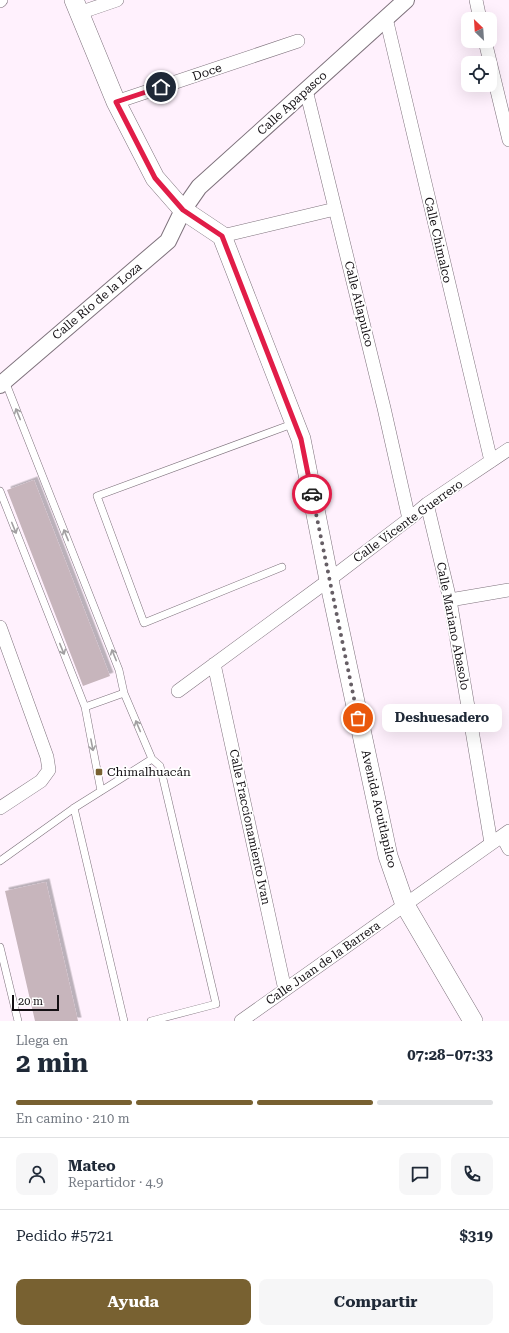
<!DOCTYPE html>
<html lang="es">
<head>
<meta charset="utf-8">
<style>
	body { margin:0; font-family:"Roboto Serif",serif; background:#f6f6f7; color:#1f2937; height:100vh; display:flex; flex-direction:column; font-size:15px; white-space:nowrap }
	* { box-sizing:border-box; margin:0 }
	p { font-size:13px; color:#747a83 }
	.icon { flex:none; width:22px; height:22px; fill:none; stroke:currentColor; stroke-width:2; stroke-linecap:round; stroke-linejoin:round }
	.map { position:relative; height:1021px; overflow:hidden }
	.details { display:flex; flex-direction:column; background:#fff; flex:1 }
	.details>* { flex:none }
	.needle { width:26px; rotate:335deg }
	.tools { position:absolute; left:461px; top:12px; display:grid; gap:8px }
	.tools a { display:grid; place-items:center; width:36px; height:36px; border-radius:8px; background:#fff; box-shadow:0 4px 16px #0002; font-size:20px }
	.scale { position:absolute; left:12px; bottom:10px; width:47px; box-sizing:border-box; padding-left:4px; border:2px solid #130f13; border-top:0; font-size:11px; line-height:14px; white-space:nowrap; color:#130f13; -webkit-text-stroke:3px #fff; paint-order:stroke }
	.pin { position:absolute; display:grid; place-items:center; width:34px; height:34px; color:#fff; margin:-17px; border:2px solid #fff; border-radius:50%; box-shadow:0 1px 4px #0007 }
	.courier { position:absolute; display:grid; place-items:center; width:40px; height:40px; margin:-20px; border:3px solid #e11d48; border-radius:50%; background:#fff; color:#222; box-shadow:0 1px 5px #0007 }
	.bubble { position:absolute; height:28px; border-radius:8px; background:#fff; box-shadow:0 4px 16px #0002; font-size:13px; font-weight:700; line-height:28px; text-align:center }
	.summary em { font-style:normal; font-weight:700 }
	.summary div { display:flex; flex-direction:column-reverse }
	.summary { display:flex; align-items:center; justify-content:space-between; height:68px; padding:0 16px }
	h1 { font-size:26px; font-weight:700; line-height:30px }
	.bar { display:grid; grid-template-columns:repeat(4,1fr); gap:6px 4px; align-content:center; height:48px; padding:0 16px }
	.bar i { height:5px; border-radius:3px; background:#e0e1e3 }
	.bar .selected { background:#786131 }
	.bar p { grid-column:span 4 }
	.line { display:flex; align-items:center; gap:10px; padding:0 16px; border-top:1px solid #e0e1e3 }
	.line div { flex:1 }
	.round { display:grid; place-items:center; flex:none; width:42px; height:42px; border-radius:8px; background:#f6f6f7 }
	.action { display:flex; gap:8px; margin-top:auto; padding:8px 16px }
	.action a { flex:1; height:46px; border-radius:8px; background:#786131; color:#fff; font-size:16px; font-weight:700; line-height:46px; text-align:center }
	.action a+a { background:#f6f6f7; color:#1f2937 }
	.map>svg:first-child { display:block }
</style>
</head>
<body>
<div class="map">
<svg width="509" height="1021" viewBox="0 0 509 1021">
	<defs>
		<filter id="shadow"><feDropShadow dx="3.5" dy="-3.5" stdDeviation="0" flood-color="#0004"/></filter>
	</defs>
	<rect width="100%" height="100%" fill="#fff1fd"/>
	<!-- building -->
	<path fill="#c7b5bc" filter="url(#shadow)" d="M34,480L110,676L83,686L7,490Z
		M46,882L78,1021H35L5,891Z"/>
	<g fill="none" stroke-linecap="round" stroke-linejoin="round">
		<defs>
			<path id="service" d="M5,381L119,670L124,693L152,759L160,766L216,1004L151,1021
				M0,491L85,707L124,693
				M282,567L144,623L97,496L295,423
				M85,707L101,791
				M74,808L124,1021
				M0,861L74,808L152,759
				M0,947L18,1021"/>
			<path id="minor" d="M476,0L480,19
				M0,1L1,0
				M79,13L117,0
				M386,18L491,461
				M485,41L509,140
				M306,90L384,408L409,519
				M116,102L298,41
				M222,236L335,209
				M427,504L450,600L491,843
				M450,600L509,590
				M0,627L47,757L49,770L41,781L0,808
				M214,664L285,990
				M178,691L329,580L409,519L427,504L509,449
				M502,836L509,849
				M241,1021L509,831"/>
			<path id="tertiary" d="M0,385L168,241L183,210L199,187L406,0"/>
			<path id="secondary" d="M74,0L116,102L155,178L183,210L222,236L301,439L329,580L388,856L405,905L473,1021"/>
		</defs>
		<!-- service casing -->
		<use href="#service" stroke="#7e727c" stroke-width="8"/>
		<!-- minor casing -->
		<use href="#minor" stroke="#7e727c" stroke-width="14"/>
		<!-- tertiary casing -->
		<use href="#tertiary" stroke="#7e727c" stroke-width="18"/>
		<!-- secondary casing -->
		<use href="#secondary" stroke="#7e727c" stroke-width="20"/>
		<!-- service -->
		<use href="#service" stroke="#fff" stroke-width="7"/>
		<!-- minor -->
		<use href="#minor" stroke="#fff" stroke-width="13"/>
		<!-- tertiary -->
		<use href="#tertiary" stroke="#fff" stroke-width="16"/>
		<!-- secondary -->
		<use href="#secondary" stroke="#fff" stroke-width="19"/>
	</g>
	<!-- one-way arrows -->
	<defs><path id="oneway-shaft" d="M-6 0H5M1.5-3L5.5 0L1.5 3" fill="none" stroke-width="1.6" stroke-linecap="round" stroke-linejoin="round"/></defs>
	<g stroke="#a19fa1">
		<use href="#oneway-shaft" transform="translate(18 414) rotate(-112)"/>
		<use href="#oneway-shaft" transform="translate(14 528) rotate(68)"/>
		<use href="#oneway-shaft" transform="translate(66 535) rotate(-112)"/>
		<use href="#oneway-shaft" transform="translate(62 649) rotate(68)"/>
		<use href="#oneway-shaft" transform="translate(114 655) rotate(-112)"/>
		<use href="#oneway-shaft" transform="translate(138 726) rotate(-113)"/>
		<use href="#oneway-shaft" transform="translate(92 745) rotate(79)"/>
	</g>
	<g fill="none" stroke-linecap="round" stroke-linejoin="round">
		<!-- done -->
		<path stroke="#665e65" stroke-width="4" stroke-dasharray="0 7.2" d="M312,494L358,718"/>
		<!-- route -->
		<path stroke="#e11d48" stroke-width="5" d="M161,87L116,102L155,178L183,210L222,236L301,439L312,494"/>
	</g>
	<!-- markers -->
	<rect fill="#786131" stroke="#fff" stroke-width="1.5" x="95" y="768" width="8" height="8" rx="2"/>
	<g text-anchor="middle" stroke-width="3.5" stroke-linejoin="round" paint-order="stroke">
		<!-- street labels -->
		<g font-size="12" fill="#130f13" stroke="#fff">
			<text transform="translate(207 72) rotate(-19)" y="4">Doce</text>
			<text transform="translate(292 103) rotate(-42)" y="4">Calle Apapasco</text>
			<text transform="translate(438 240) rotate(77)" y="4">Calle Chimalco</text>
			<text transform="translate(97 301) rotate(-40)" y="4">Calle Río de la Loza</text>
			<text transform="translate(359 304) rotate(76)" y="4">Calle Atlapulco</text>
			<text transform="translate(408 521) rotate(-36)" y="4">Calle Vicente Guerrero</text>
			<text transform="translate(453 626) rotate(79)" y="4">Calle Mariano Abasolo</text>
			<text transform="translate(379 809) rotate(77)" y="4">Avenida Acuitlapilco</text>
			<text transform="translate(250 827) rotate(78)" y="4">Calle Fraccionamiento Ivan</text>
			<text transform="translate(323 963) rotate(-35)" y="4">Calle Juan de la Barrera</text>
		</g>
		<!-- poi labels -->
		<g font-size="12" fill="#130f13" stroke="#fff" text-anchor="start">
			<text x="107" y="776">Chimalhuacán</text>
		</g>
	</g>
</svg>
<div class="tools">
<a><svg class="needle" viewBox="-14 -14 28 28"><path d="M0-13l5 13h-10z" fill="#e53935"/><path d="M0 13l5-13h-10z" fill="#747a83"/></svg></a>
<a><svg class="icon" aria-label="locate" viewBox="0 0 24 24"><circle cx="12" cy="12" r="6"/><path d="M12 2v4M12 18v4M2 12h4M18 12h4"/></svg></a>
</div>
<div class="scale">20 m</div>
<div class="pin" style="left:358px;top:718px;background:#ea580c"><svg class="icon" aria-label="bag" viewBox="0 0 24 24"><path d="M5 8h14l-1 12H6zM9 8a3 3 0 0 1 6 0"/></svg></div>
<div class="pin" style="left:161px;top:87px;background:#1f2937"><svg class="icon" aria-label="home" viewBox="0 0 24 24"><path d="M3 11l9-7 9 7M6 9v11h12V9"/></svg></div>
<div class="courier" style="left:312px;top:494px"><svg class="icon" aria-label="car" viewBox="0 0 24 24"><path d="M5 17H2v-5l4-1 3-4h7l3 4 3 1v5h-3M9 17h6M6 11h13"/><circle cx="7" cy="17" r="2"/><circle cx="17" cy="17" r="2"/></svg></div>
<div class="bubble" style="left:382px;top:704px;width:120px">Deshuesadero</div>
</div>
<section class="details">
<div class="summary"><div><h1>2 min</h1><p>Llega en</p></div><em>07:28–07:33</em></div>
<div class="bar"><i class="selected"></i><i class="selected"></i><i class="selected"></i><i></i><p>En camino · 210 m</p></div>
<div class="line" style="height:72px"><a class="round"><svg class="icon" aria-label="person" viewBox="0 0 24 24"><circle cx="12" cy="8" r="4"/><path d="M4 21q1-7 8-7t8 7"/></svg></a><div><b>Mateo</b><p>Repartidor · 4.9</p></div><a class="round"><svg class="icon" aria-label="chat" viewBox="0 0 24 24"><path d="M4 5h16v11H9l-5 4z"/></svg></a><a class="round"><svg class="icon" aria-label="phone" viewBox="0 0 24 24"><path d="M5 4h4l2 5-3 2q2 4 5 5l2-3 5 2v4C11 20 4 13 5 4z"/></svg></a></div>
<div class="line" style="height:52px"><div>Pedido #5721</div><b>$319</b></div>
<div class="action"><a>Ayuda</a><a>Compartir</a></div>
</section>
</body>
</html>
